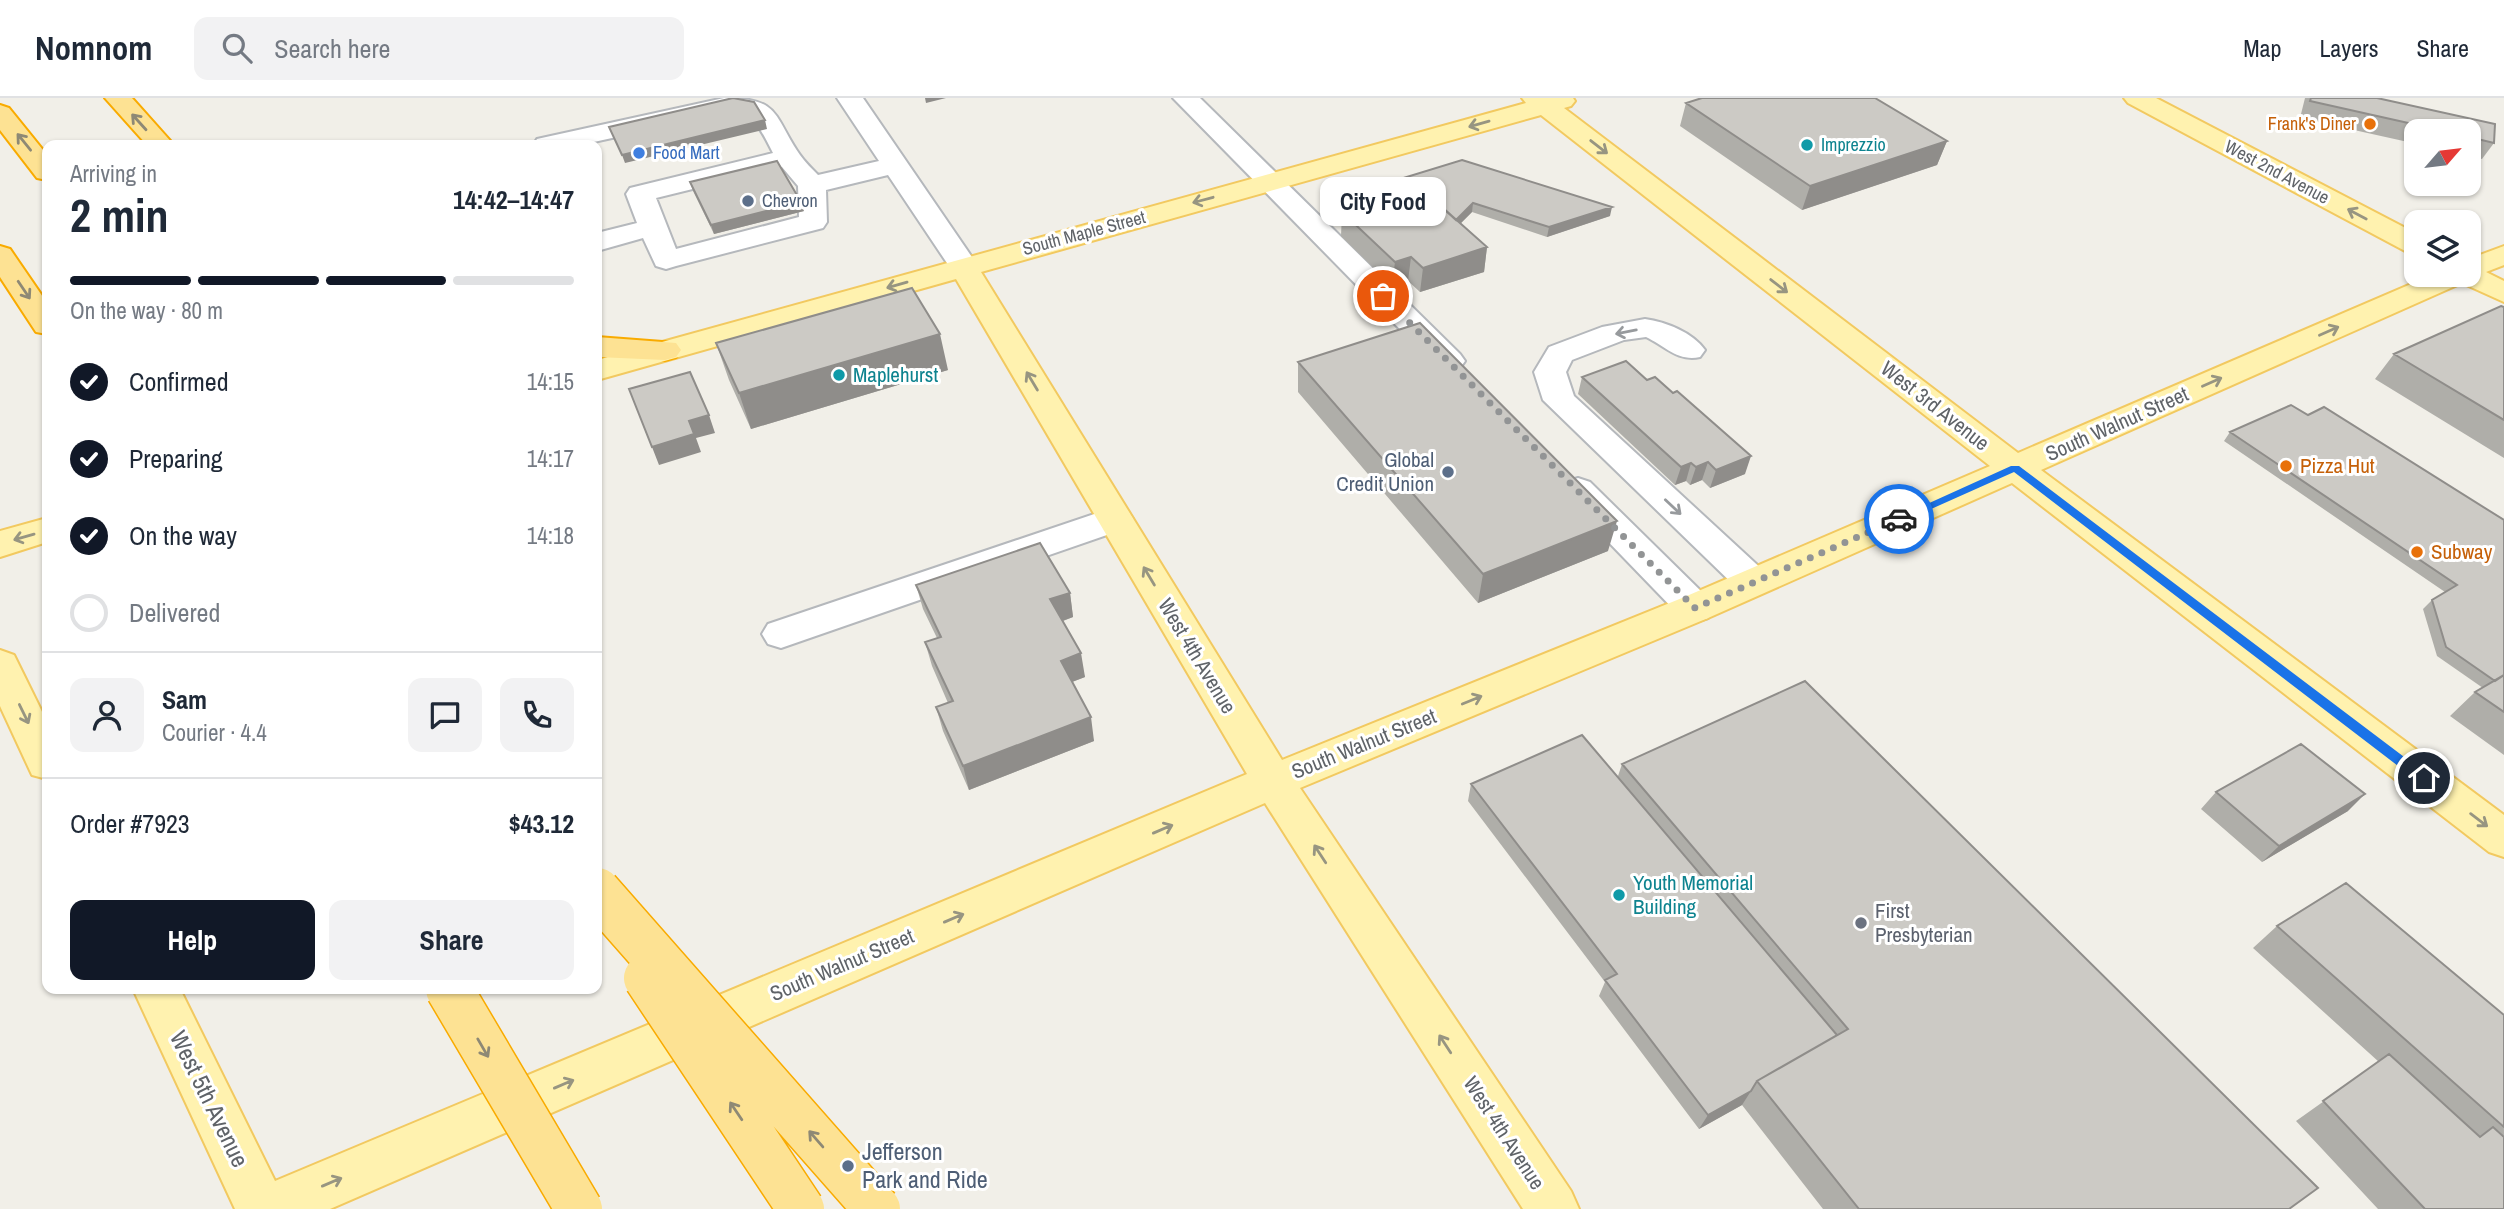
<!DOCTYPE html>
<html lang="en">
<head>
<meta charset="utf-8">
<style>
	body { margin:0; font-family:"Archivo Narrow",sans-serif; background:#f2f2f3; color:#1f2937; height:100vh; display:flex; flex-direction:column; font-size:26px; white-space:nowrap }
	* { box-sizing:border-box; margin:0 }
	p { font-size:23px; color:#747a83 }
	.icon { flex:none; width:38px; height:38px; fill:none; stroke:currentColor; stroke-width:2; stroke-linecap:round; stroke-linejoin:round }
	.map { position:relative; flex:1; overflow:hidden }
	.sheet { position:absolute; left:42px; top:42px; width:560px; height:854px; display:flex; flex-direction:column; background:#fff; border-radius:14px; box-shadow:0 2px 5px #0004 }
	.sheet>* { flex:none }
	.needle { width:46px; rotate:62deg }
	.tools { position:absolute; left:2404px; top:21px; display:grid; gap:14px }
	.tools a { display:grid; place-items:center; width:77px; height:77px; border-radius:14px; background:#fff; box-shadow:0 2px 5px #0004; font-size:35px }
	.pin { position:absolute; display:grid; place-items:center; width:60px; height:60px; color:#fff; margin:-30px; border:4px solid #fff; border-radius:50%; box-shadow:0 2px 7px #0007 }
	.courier { position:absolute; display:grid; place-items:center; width:70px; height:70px; margin:-35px; border:5px solid #1a73e8; border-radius:50%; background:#fff; color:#222; box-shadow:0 2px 9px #0007 }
	.bubble { position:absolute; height:49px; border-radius:14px; background:#fff; box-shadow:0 2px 5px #0004; font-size:23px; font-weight:800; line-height:49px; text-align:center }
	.overview em { font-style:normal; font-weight:800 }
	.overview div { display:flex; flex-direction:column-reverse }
	.overview { display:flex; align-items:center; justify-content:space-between; height:119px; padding:0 28px }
	h1 { font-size:46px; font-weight:800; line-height:52px }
	.bar { display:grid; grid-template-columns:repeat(4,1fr); gap:10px 7px; align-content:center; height:84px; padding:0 28px }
	.bar i { height:9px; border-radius:5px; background:#e0e1e3 }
	.bar .on { background:#111827 }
	.bar p { grid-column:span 4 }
	.line { display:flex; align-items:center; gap:18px; padding:0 28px; border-top:2px solid #e0e1e3 }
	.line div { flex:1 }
	.round { display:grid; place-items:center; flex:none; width:74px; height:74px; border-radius:14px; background:#f2f2f3 }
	ol { padding:0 28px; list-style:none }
	li { display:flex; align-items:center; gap:21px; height:77px }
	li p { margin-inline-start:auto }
	li .icon { padding:7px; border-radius:50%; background:#111827; color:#fff; stroke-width:4 }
	li:last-child { color:#747a83 }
	li i { width:38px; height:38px; border:4px solid #e0e1e3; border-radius:50% }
	.action { display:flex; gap:14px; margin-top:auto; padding:14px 28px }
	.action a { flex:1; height:80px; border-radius:14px; background:#111827; color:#fff; font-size:28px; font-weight:800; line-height:80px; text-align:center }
	.action a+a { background:#f2f2f3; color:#1f2937 }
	header { display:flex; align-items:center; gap:42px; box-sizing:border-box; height:98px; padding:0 35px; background:#fff; border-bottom:2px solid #e0e1e3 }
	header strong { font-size:33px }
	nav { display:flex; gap:38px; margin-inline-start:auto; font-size:24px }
	.search { width:490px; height:63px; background:#f2f2f3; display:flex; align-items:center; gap:18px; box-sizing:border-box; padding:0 24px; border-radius:14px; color:#747a83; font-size:26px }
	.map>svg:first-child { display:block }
</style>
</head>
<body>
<header>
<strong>Nomnom</strong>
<div class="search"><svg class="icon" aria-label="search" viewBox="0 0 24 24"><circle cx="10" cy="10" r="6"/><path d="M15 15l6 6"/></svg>Search here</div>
<nav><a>Map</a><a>Layers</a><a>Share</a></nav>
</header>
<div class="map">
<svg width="2504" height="1111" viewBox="0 0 2504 1111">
	<rect width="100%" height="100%" fill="#f1efe8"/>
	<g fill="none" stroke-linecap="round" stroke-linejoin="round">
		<defs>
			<path id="minor" d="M724,0C781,0 773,18 800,57C805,64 812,71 818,77L879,63L837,0H863L978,168L973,174L963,177L953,174L888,77L826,92L827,124L823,130L676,168L666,171L656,168L643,140L597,153V135L637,125L626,96L630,90L773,55C762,34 757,18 731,14L580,47H533L537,41ZM782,69L798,88L799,119L676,151L656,100Z
				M1173,0H1200L1460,256L1465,263L1460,270L1449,273L1438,270Z
				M1645,221C1666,224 1692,234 1705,252L1700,259C1678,264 1665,248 1646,239L1624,242L1572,262L1566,274L1574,298L1766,475L1771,484L1766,493L1753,497L1740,493L1543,302L1534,274L1549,249L1602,229Z
				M1578,380L1590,384L1708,500L1714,510L1708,520L1695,524L1682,520L1566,400L1561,392L1566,384Z
				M1115,409L1127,412L1133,421L1127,430L781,550L768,546L762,536L768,526Z"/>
			<path id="major" d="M1522,0H1573L1575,3L1571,8L1564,10L2018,355L2432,177H2469V161L2504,148V167L2486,174L2504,183V204L2462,185L2041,372L2504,717V759L2489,754L2012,385L1708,520L1300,690L1571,1093L1579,1111H1523L1265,705L330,1111H235L133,891H180L275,1083L1247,676L956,181L597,282V262L1526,5ZM1541,17L1990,368L1682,500L1282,662L981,174Z
				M2124,0H2156L2417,136V157L2407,154L2128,5Z
				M47,420V444L0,459V433Z
				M0,552L14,557L47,624V681L32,677L0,608Z"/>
			<path id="highway" d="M105,0H132L174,47H147Z
				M0,7L9,10L47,57V82L37,80L0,32Z
				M0,148L10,151L47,205V236L36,234L0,179Z
				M597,239L676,245L681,252L676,259L665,262L597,259Z"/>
		</defs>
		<!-- minor casing -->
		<use href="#minor" stroke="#b5b8bc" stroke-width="4"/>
		<!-- major casing -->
		<use href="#major" stroke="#f2c960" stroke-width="4"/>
		<!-- highway casing -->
		<use href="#highway" stroke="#f9ab00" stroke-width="4"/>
		<!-- minor -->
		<use href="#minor" fill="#fff" fill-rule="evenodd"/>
		<!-- major -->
		<use href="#major" fill="#fff2af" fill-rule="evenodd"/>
		<!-- highway -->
		<use href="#highway" fill="#fde293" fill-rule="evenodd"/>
		<defs>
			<path id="highway-bridge" d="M597,793L877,1111
				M647,880L801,1111
				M449,891L579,1111"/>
		</defs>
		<!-- highway-bridge casing -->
		<use href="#highway-bridge" stroke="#f9ab00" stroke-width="49" stroke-linecap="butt"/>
		<!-- highway-bridge -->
		<use href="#highway-bridge" stroke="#fde293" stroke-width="46"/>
	</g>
	<!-- wall -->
	<path fill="#afaea9" d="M2305,0H2377L2495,26L2494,45L2482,61L2469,59V33H2417V46L2300,20Z
		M1686,5L1947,43L1937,67L1802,112L1680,28Z
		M1400,81L1610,118L1547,139L1472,114L1460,126L1487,149L1484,174L1420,194L1408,183L1392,188L1341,138L1342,114L1417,108L1427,99L1399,90Z
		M690,84L804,113L714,136L693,93Z
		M2504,209V360L2375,281L2394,256Z
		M716,245L948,272L751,331L729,282Z
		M1298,264L1608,453L1478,505L1298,294Z
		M1582,279L1745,376L1710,390L1702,382L1690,387L1686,383L1675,387L1578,296Z
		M2308,317L2504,422V657L2450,618L2475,594L2483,590L2437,558L2423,511L2432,502L2445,494L2224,343L2230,334Z
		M916,487L1070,495L1073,519L1063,523L1085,579L1072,584L1094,643L969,692L943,633L936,609L948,605L932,568L925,544L937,540L923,511Z
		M1622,666L2289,1111H1823L1742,1007L1699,1031L1599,898L1605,884L1468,703L1471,686L1618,678Z
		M2216,694L2348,713L2262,764L2201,711Z
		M2277,828L2504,917V1111H2378L2296,1023L2379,964L2253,850Z"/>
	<!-- shaded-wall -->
	<path fill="#8f8d8a" d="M925,0H946L926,5Z
		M765,22L767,31L625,65L622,57Z
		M1947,43L1937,67L1802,112L1810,88Z
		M801,104L804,113L714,136L711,127Z
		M1473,105L1472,114L1446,140L1447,131Z
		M1612,109L1610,118L1547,139L1549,129Z
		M1487,149L1484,174L1420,194L1423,170Z
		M1411,159L1408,183L1392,188L1395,164Z
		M940,236L948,272L751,331L739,295Z
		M709,317L715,335L696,340L701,354L659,367L652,349L689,323Z
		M1751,358L1745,376L1710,390L1716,372Z
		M1708,364L1702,382L1690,387L1696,369Z
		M1691,365L1686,383L1675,387L1681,369Z
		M1617,423L1608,453L1478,505L1483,476Z
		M1070,495L1073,519L1054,526L1050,501Z
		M1081,555L1085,579L1064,587L1061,563Z
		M1091,619L1094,643L969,692L963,668Z
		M2365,696L2348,713L2262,764L2279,748Z
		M1751,993L1742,1007L1699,1031L1708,1017Z"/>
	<!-- building -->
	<path fill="#cccac5" stroke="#8f8d8a" stroke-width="2" d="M733,0L754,4L765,22L622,57L609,29Z
		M1702,0H1875L1947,43L1810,88L1686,5Z
		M2311,0H2377L2495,26L2494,45L2469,39V33H2444L2310,3Z
		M1462,62L1612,109L1549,129L1473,105L1456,122L1434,102L1419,107L1434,92L1400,81Z
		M777,63L801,104L711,127L690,84Z
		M1404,96L1417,108L1434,102L1487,149L1423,170L1411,159L1395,164L1342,114Z
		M912,190L940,236L739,295L716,245Z
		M2501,208L2504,209V322L2394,256Z
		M1420,225L1617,423L1483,476L1298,264Z
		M1626,263L1647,282L1655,279L1673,295L1677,293L1751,358L1716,372L1708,364L1696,369L1691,365L1681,369L1582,279Z
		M690,274L709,317L689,323L694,336L652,349L629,291Z
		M2291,307L2308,317L2324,309L2504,422V577L2495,583L2446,549L2432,502L2457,487L2230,334Z
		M1040,445L1070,495L1050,501L1081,555L1061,563L1091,619L963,668L936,609L953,603L925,544L941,539L916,487Z
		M2504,577V614L2475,594Z
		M1805,583L2318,1090L2289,1111H1859L1757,983L1848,931L1622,666Z
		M1582,637L1837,937L1757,983L1751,993L1708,1017L1605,882L1617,876L1471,686Z
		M2301,646L2365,696L2279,748L2216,694Z
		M2346,785L2504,917V1029L2277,828Z
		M2389,956L2480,1039L2493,1029L2504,1039V1111H2425L2323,1003Z"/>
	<!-- one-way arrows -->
	<defs><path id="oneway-shaft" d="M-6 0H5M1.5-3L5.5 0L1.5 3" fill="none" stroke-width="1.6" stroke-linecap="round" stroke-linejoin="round" transform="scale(1.75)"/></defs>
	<g stroke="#8e8975">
		<use href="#oneway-shaft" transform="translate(139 24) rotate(-132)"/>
		<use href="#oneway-shaft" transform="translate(24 44) rotate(-129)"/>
		<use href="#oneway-shaft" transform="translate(24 192) rotate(56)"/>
		<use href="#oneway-shaft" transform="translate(483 950) rotate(60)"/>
		<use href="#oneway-shaft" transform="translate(736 1013) rotate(-124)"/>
		<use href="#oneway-shaft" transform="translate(816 1041) rotate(-131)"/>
	</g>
	<g stroke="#979581">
		<use href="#oneway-shaft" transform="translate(1479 26) rotate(164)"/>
		<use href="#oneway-shaft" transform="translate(1599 49) rotate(38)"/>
		<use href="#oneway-shaft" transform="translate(1203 102) rotate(165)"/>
		<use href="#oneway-shaft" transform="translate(2357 116) rotate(-152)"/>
		<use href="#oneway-shaft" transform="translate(897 187) rotate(164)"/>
		<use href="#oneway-shaft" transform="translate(1779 188) rotate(38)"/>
		<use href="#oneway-shaft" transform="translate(2329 233) rotate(-24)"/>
		<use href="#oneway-shaft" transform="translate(1032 283) rotate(-121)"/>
		<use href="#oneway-shaft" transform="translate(2212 284) rotate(-24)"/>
		<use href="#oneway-shaft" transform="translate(24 439) rotate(164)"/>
		<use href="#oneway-shaft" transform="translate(1149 478) rotate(-121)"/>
		<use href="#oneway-shaft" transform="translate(1472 602) rotate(-22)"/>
		<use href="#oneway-shaft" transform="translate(24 616) rotate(64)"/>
		<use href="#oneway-shaft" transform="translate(2479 722) rotate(37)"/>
		<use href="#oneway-shaft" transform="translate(1163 731) rotate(-23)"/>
		<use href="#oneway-shaft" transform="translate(1320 756) rotate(-123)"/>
		<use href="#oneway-shaft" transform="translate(954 820) rotate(-23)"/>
		<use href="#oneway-shaft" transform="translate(1445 946) rotate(-123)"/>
		<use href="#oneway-shaft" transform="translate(564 986) rotate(-23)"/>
		<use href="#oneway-shaft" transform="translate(332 1084) rotate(-23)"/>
	</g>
	<g stroke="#979a9d">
		<use href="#oneway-shaft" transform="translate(1626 234) rotate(169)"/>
		<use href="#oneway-shaft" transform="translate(1673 409) rotate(43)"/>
	</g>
	<!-- route -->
	<path fill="#1a73e8" d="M2011,368H2019L2428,677V684H2419L2014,374L1902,424L1894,421Z"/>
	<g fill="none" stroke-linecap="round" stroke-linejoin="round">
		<!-- done -->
		<path stroke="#929495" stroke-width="7" stroke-dasharray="0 12.6" d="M1383,198L1695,510L1899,421"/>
	</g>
	<!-- markers -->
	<g fill="#e8710a" stroke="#fff" stroke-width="2.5">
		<circle cx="2370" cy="26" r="7"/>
		<circle cx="2286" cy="368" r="7"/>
		<circle cx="2417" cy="454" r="7"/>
	</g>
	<g fill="#0f9aa8" stroke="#fff" stroke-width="2.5">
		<circle cx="1807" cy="47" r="7"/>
		<circle cx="839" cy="277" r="7"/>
		<circle cx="1619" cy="797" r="7"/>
	</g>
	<circle fill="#3f7fe0" stroke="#fff" stroke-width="2.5" cx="639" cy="55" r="7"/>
	<g fill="#5c6f8a" stroke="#fff" stroke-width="2.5">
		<circle cx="748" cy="103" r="7"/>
		<circle cx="1448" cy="374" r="7"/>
		<circle cx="848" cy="1068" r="7"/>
	</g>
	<circle fill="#6b7280" stroke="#fff" stroke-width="2.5" cx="1861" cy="825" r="7"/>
	<g text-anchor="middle" stroke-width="6" stroke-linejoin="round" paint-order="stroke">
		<!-- far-food labels -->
		<g font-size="18" fill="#c56008" stroke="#fff" text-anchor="end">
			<text x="2356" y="32">Frank's Diner</text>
		</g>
		<!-- far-culture labels -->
		<g font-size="18" fill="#0d838f" stroke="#fff" text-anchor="start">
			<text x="1821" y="53">Imprezzio</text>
		</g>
		<!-- far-shop labels -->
		<g font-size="18" fill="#366cbe" stroke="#fff" text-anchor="start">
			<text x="653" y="61">Food Mart</text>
		</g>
		<!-- far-street labels -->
		<g font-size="18" fill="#5f6368" stroke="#fff">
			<text transform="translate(2277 74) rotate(28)" y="6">West 2nd Avenue</text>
			<text transform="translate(1084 135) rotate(-15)" y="6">South Maple Street</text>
		</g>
		<!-- far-service labels -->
		<g font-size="18" fill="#4e5e75" stroke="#fff" text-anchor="start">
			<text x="762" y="109">Chevron</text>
		</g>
		<!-- culture labels -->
		<g font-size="21" fill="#0d838f" stroke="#fff" text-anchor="start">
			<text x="853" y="284">Maplehurst</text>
			<text x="1633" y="792">Youth Memorial<tspan x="1633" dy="24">Building</tspan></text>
		</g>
		<!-- street labels -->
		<g font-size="21" fill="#5f6368" stroke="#fff">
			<text transform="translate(1935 308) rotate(38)" y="7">West 3rd Avenue</text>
			<text transform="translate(2117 326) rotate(-24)" y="7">South Walnut Street</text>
			<text transform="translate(1197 558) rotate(59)" y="7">West 4th Avenue</text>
			<text transform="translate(1364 646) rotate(-22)" y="7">South Walnut Street</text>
			<text transform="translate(842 867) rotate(-23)" y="7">South Walnut Street</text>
			<text transform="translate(1504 1035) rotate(57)" y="7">West 4th Avenue</text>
		</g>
		<!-- service labels -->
		<g font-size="21" fill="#4e5e75" stroke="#fff" text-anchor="end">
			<text x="1434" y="369">Global<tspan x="1434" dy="24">Credit Union</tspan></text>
		</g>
		<!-- food labels -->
		<g font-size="21" fill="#c56008" stroke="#fff" text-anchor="start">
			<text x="2300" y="375">Pizza Hut</text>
			<text x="2431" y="461">Subway</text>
		</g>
		<!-- worship labels -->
		<g font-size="21" fill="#5b616d" stroke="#fff" text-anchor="start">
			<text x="1875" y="820">First<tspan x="1875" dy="24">Presbyterian</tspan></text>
		</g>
		<!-- near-street labels -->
		<g font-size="24" fill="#5f6368" stroke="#fff">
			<text transform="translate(209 1001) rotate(64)" y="8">West 5th Avenue</text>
		</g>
		<!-- near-service labels -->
		<g font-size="24" fill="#4e5e75" stroke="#fff" text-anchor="start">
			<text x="862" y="1062">Jefferson<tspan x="862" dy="28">Park and Ride</tspan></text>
		</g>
	</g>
</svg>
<div class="tools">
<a><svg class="needle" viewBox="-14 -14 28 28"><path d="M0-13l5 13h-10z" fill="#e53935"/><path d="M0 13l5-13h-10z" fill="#747a83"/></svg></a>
<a><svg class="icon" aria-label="layers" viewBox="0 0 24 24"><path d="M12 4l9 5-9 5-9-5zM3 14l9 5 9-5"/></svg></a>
</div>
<div class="pin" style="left:1383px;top:198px;background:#ea580c"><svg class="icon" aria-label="bag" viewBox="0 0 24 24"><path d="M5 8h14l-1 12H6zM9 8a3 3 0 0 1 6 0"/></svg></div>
<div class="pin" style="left:2424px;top:680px;background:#1f2937"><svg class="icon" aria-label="home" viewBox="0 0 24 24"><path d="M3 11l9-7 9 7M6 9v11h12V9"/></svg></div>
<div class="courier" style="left:1899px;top:421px"><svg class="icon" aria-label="car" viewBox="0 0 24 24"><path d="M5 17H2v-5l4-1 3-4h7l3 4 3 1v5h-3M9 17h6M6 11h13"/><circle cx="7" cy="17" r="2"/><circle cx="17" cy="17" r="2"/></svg></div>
<div class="bubble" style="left:1320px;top:79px;width:126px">City Food</div>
<section class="sheet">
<div class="overview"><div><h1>2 min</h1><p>Arriving in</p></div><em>14:42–14:47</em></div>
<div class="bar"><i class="on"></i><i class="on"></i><i class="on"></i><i></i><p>On the way · 80 m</p></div>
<ol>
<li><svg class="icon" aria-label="check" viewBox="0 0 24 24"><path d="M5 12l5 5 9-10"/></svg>Confirmed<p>14:15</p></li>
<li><svg class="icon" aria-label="check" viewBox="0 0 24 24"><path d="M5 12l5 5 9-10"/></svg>Preparing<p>14:17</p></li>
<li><svg class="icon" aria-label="check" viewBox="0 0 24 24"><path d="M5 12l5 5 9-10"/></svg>On the way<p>14:18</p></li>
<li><i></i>Delivered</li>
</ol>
<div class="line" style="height:126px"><a class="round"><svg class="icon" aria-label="person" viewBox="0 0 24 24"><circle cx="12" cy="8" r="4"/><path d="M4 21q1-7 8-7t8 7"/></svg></a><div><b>Sam</b><p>Courier · 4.4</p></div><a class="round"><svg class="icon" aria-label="chat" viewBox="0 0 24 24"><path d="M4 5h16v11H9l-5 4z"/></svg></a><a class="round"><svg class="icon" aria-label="phone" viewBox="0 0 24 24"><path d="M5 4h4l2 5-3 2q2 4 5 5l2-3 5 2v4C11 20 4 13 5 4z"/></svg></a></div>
<div class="line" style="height:91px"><div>Order #7923</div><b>$43.12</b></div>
<div class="action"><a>Help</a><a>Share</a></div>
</section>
</div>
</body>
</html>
